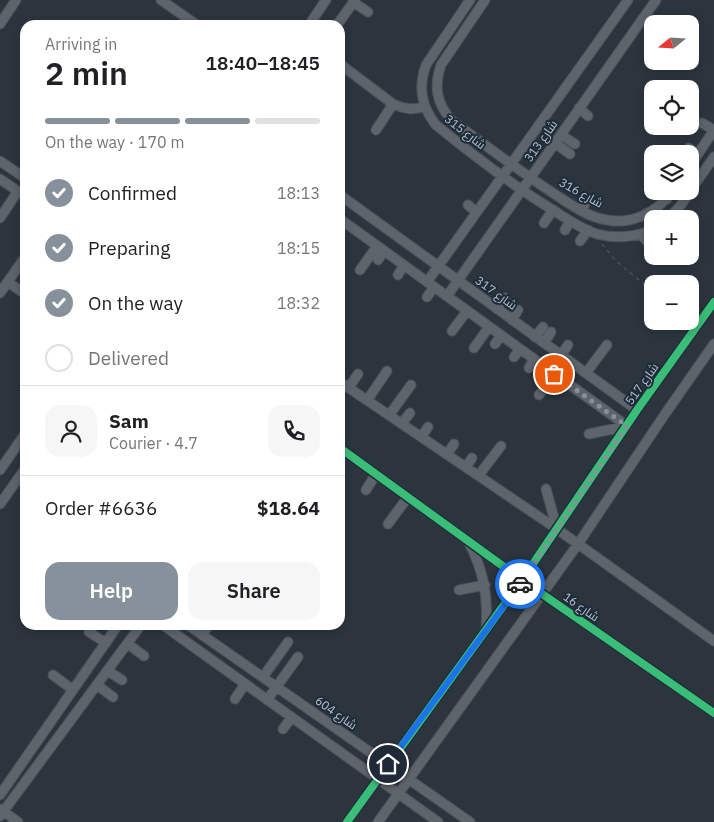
<!DOCTYPE html>
<html lang="en">
<head>
<meta charset="utf-8">
<style>
	body { margin:0; font-family:"IBM Plex Sans",Cairo,sans-serif; background:#f6f6f6; color:#202124; height:100vh; display:flex; flex-direction:column; font-size:19px; white-space:nowrap }
	* { box-sizing:border-box; margin:0 }
	p { font-size:16px; color:#757577 }
	.icon { flex:none; width:28px; height:28px; fill:none; stroke:currentColor; stroke-width:2; stroke-linecap:round; stroke-linejoin:round }
	.map { position:relative; flex:1; overflow:hidden }
	.drawer { position:absolute; left:20px; top:20px; width:325px; height:610px; display:flex; flex-direction:column; background:#fff; border-radius:15px; box-shadow:0 2px 8px #0003 }
	.drawer>* { flex:none }
	.needle { width:32px; rotate:252deg }
	.controls { position:absolute; left:644px; top:15px; display:grid; gap:10px }
	.controls a { display:grid; place-items:center; width:55px; height:55px; border-radius:10px; background:#fff; box-shadow:0 2px 8px #0003; font-size:25px }
	.pin { position:absolute; display:grid; place-items:center; width:42px; height:42px; color:#fff; margin:-21px; border:2px solid #fff; border-radius:50%; box-shadow:0 1px 5px #0007 }
	.courier { position:absolute; display:grid; place-items:center; width:50px; height:50px; margin:-25px; border:4px solid #1a73e8; border-radius:50%; background:#fff; color:#222; box-shadow:0 1px 6px #0007 }
	.head em { font-style:normal; font-weight:600 }
	.head div { display:flex; flex-direction:column-reverse }
	.head { display:flex; align-items:center; justify-content:space-between; height:85px; padding:0 25px }
	h1 { font-size:32px; font-weight:600; line-height:38px }
	.bar { display:grid; grid-template-columns:repeat(4,1fr); gap:8px 5px; align-content:center; height:60px; padding:0 25px }
	.bar i { height:6px; border-radius:4px; background:#e0e0e0 }
	.bar .active { background:#86919c }
	.bar p { grid-column:span 4 }
	.line { display:flex; align-items:center; gap:12px; padding:0 25px; border-top:1px solid #e0e0e0 }
	.line div { flex:1 }
	.round { display:grid; place-items:center; flex:none; width:52px; height:52px; border-radius:15px; background:#f6f6f6 }
	ol { padding:0 25px; list-style:none }
	li { display:flex; align-items:center; gap:15px; height:55px }
	li p { margin-inline-start:auto }
	li .icon { padding:5px; border-radius:50%; background:#86919c; color:#fff; stroke-width:4 }
	li:last-child { color:#757577 }
	li i { width:28px; height:28px; border:2px solid #e0e0e0; border-radius:50% }
	.button { display:flex; gap:10px; margin-top:auto; padding:10px 25px }
	.button a { flex:1; height:58px; border-radius:15px; background:#86919c; color:#fff; font-size:20px; font-weight:600; line-height:58px; text-align:center }
	.button a+a { background:#f6f6f6; color:#202124 }
	.map>svg:first-child { display:block }
</style>
</head>
<body>
<div class="map">
<svg width="714" height="822" viewBox="0 0 714 822">
	<rect width="100%" height="100%" fill="#2c353e"/>
	<g fill="none" stroke-linecap="round" stroke-linejoin="round">
		<defs>
			<path id="minor" d="M161,0L197,25
				M470,0L426,65C418,87 421,106 436,125C474,156 512,185 553,210C567,219 581,229 597,234C616,239 635,237 652,230
				M485,0L441,65C434,86 436,102 451,120C485,145 518,170 553,193C570,204 587,217 607,220C632,225 658,212 672,191
				M353,2L368,12
				M0,24L16,0
				M309,25L326,0
				M337,25L355,0
				M340,64L393,104C404,109 412,110 424,107
				M579,108L588,116
				M702,123L714,130
				M376,130L393,104
				M561,135L575,144
				M555,143L570,154
				M689,148L698,154
				M0,161L25,178
				M690,166L714,130
				M0,179L25,196
				M690,191L714,157
				M658,193L667,199
				M340,195L637,410
				M468,205L476,212
				M581,210L588,199
				M655,210L660,219
				M0,218L18,191
				M340,219L627,426
				M668,219L681,205L690,191
				M544,223L553,210
				M565,230L570,221
				M640,234L652,246
				M580,241L588,230
				M378,260L384,251
				M360,270L377,246
				M398,275L404,265
				M8,282L25,294
				M427,282L628,0
				M0,293L25,257
				M447,296L656,0
				M427,297L434,287
				M497,309L505,298
				M512,320L518,310
				M452,331L467,311
				M535,337L543,327
				M544,343L551,332
				M495,344L501,335
				M474,348L489,327
				M561,355L568,345
				M514,357L520,349
				M529,368L534,359
				M586,373L607,345
				M340,382L557,529L714,641
				M349,387L358,374
				M539,395L555,374
				M368,399L387,371
				M390,414L411,385
				M402,423L410,413
				M589,434L627,426
				M422,436L428,427
				M340,448L522,580L714,713
				M447,454L454,444
				M466,467L472,458
				M0,470L25,434
				M479,475L501,446
				M546,489L557,529
				M366,490L376,474
				M0,504L25,469
				M388,524L408,497
				M469,543C484,571 488,597 486,629
				M459,590L485,585
				M163,625L438,822
				M188,625L470,822
				M89,632L106,643
				M202,635L209,625
				M128,644L144,656
				M108,671L122,680
				M53,675L73,690
				M263,677L288,642
				M97,685L113,697
				M235,699L245,684
				M267,700L298,657
				M283,729L291,718
				M0,795L118,625
				M0,809L18,822
				M0,816L141,625
				M347,822L522,580L637,410L714,302
				M378,822L578,544L663,417L714,344"/>
		</defs>
		<!-- minor casing -->
		<use href="#minor" stroke="#4b5158" stroke-width="11"/>
		<!-- path -->
		<path stroke="#5b6268" stroke-width="1" stroke-dasharray="4 4" stroke-linecap="butt" d="M602,244L616,261L652,291"/>
		<!-- minor -->
		<use href="#minor" stroke="#5e646b" stroke-width="9"/>
		<defs>
			<path id="cycleway" d="M340,448L522,580L714,713
				M347,822L522,580L637,410L714,302"/>
		</defs>
		<!-- cycleway casing -->
		<use href="#cycleway" stroke="#1e2c3a" stroke-width="11"/>
		<!-- cycleway -->
		<use href="#cycleway" stroke="#3abd76" stroke-width="8"/>
	</g>
	<g fill="none" stroke-linecap="round" stroke-linejoin="round">
		<!-- done -->
		<path stroke="#86919c" stroke-width="5" stroke-dasharray="0 9" d="M520,584L627,426L554,374"/>
		<!-- route -->
		<path stroke="#1a73e8" stroke-width="6" d="M388,764L520,584"/>
	</g>
	<g text-anchor="middle" stroke-width="4" stroke-linejoin="round" paint-order="stroke">
		<!-- street labels -->
		<g font-size="12" fill="#b7c2ce" stroke="#1e2c3a">
			<text transform="translate(465 132) rotate(38)" y="4">شارع 315</text>
			<text transform="translate(541 141) rotate(-55)" y="4">شارع 313</text>
			<text transform="translate(581 193) rotate(29)" y="4">شارع 316</text>
			<text transform="translate(496 293) rotate(36)" y="4">شارع 317</text>
			<text transform="translate(642 384) rotate(-55)" y="4">شارع 517</text>
			<text transform="translate(581 607) rotate(35)" y="4">شارع 16</text>
			<text transform="translate(336 713) rotate(35)" y="4">شارع 604</text>
		</g>
	</g>
</svg>
<div class="controls">
<a><svg class="needle" viewBox="-14 -14 28 28"><path d="M0-13l5 13h-10z" fill="#e53935"/><path d="M0 13l5-13h-10z" fill="#757577"/></svg></a>
<a><svg class="icon" aria-label="locate" viewBox="0 0 24 24"><circle cx="12" cy="12" r="6"/><path d="M12 2v4M12 18v4M2 12h4M18 12h4"/></svg></a>
<a><svg class="icon" aria-label="layers" viewBox="0 0 24 24"><path d="M12 4l9 5-9 5-9-5zM3 14l9 5 9-5"/></svg></a>
<a>+</a>
<a>−</a>
</div>
<div class="pin" style="left:554px;top:374px;background:#ea580c"><svg class="icon" aria-label="bag" viewBox="0 0 24 24"><path d="M5 8h14l-1 12H6zM9 8a3 3 0 0 1 6 0"/></svg></div>
<div class="pin" style="left:388px;top:764px;background:#1f2937"><svg class="icon" aria-label="home" viewBox="0 0 24 24"><path d="M3 11l9-7 9 7M6 9v11h12V9"/></svg></div>
<div class="courier" style="left:520px;top:584px"><svg class="icon" aria-label="car" viewBox="0 0 24 24"><path d="M5 17H2v-5l4-1 3-4h7l3 4 3 1v5h-3M9 17h6M6 11h13"/><circle cx="7" cy="17" r="2"/><circle cx="17" cy="17" r="2"/></svg></div>
<section class="drawer">
<div class="head"><div><h1>2 min</h1><p>Arriving in</p></div><em>18:40–18:45</em></div>
<div class="bar"><i class="active"></i><i class="active"></i><i class="active"></i><i></i><p>On the way · 170 m</p></div>
<ol>
<li><svg class="icon" aria-label="check" viewBox="0 0 24 24"><path d="M5 12l5 5 9-10"/></svg>Confirmed<p>18:13</p></li>
<li><svg class="icon" aria-label="check" viewBox="0 0 24 24"><path d="M5 12l5 5 9-10"/></svg>Preparing<p>18:15</p></li>
<li><svg class="icon" aria-label="check" viewBox="0 0 24 24"><path d="M5 12l5 5 9-10"/></svg>On the way<p>18:32</p></li>
<li><i></i>Delivered</li>
</ol>
<div class="line" style="height:90px"><a class="round"><svg class="icon" aria-label="person" viewBox="0 0 24 24"><circle cx="12" cy="8" r="4"/><path d="M4 21q1-7 8-7t8 7"/></svg></a><div><b>Sam</b><p>Courier · 4.7</p></div><a class="round"><svg class="icon" aria-label="phone" viewBox="0 0 24 24"><path d="M5 4h4l2 5-3 2q2 4 5 5l2-3 5 2v4C11 20 4 13 5 4z"/></svg></a></div>
<div class="line" style="height:65px"><div>Order #6636</div><b>$18.64</b></div>
<div class="button"><a>Help</a><a>Share</a></div>
</section>
</div>
</body>
</html>
